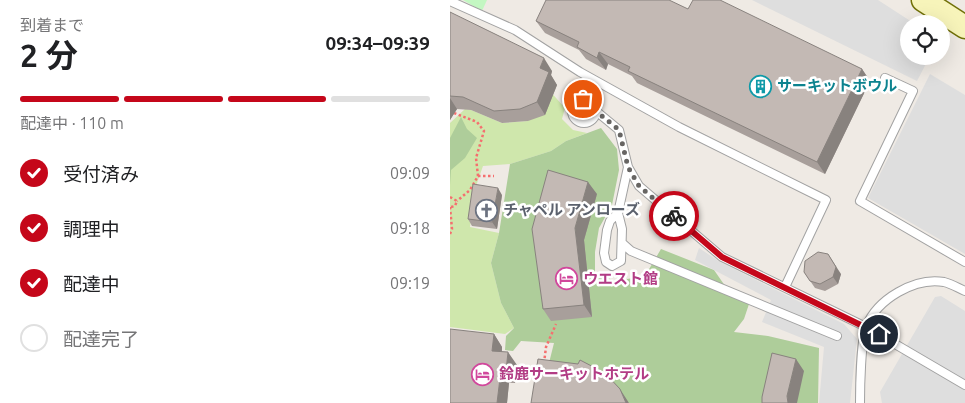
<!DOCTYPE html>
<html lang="ja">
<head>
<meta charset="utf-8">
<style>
	body { margin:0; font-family:Ubuntu,"Noto Sans JP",sans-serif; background:#f6f6f6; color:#202124; height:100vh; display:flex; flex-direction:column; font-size:19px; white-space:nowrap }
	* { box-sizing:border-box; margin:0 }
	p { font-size:16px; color:#757577 }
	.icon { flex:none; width:28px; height:28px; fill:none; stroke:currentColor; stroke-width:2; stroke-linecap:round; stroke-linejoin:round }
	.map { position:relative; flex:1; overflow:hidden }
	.side { display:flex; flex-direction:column; background:#fff; width:450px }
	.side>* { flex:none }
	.controls { position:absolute; left:450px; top:15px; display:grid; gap:10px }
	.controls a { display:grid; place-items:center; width:50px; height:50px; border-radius:50%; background:#fff; box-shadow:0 5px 20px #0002; font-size:25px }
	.pin { position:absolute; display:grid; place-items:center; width:42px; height:42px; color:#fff; margin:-21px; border:2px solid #fff; border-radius:50%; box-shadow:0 1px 5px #0007 }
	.courier { position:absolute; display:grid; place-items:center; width:50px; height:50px; margin:-25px; border:4px solid #c5071a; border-radius:50%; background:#fff; color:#222; box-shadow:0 1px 6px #0007 }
	.headline em { font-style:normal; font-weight:700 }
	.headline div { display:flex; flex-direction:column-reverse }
	.headline { display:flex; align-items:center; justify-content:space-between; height:85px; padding:0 20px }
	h1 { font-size:32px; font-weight:700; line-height:38px }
	.bar { display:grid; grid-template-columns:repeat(4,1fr); gap:8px 5px; align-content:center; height:60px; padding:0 20px }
	.bar i { height:6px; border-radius:4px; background:#e0e0e0 }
	.bar .selected { background:#c5071a }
	.bar p { grid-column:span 4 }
	ol { padding:0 20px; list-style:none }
	li { display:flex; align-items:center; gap:15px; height:55px }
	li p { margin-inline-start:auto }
	li .icon { padding:5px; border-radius:50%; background:#c5071a; color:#fff; stroke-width:4 }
	li:last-child { color:#757577 }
	li i { width:28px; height:28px; border:2px solid #e0e0e0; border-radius:50% }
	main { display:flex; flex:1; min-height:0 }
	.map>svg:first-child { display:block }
</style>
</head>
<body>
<main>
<section class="side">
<div class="headline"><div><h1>2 分</h1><p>到着まで</p></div><em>09:34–09:39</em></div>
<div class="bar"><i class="selected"></i><i class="selected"></i><i class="selected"></i><i></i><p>配達中 · 110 m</p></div>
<ol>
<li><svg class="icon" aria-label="check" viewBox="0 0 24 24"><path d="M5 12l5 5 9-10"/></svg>受付済み<p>09:09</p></li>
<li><svg class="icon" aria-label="check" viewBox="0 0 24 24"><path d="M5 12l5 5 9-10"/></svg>調理中<p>09:18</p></li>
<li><svg class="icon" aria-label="check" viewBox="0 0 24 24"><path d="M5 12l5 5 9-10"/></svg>配達中<p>09:19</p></li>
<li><i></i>配達完了</li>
</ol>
</section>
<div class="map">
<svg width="515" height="403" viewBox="0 0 515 403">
	<rect width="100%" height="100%" fill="#efeae4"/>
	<!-- grass -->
	<path fill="#cfe7ac" d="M98,89L115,108L112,119L123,130L137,133L116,141L101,151L60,164L33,166L26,186L20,227L49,233L41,263L51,303L64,328L55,334L0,327V123L15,109L21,110L52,123L78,121Z"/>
	<!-- forest -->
	<path fill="#aecd9a" d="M11,117L17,129L27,138L15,158L1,170L0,185V138Z
		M151,128L167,149L169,170L162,205L149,228L145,252V272L165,281L195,276L211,249L264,270L280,293L299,304L294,319L284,332L318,336L369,348L368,403H179L97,371L104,343L71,341L63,351L55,350L56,336L64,328L51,303L41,263L49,233L60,164L101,151L116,141Z"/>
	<!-- park -->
	<path fill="#c3f7c2" d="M13,0H37L32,11Z"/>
	<!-- parking -->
	<path fill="#dedede" d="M302,0H428L465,24H459V56H480L467,81Z
		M480,74L515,95V254L418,198Z
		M249,248L270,262L394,324L407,339L400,403H369L374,347L312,322L321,300L245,260Z
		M491,296L515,311V403H432L430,392L485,297Z"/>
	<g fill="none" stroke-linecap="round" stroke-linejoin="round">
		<defs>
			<path id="lane" d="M0,1L65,30L130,72L229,127L376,200L335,287
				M435,78L463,91L410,201L515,262
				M122 111a12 12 0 1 1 24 0a12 12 0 1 1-24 0Z
				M146,111L169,130L178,167L189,186L272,257L416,327L515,385
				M168,213L172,229L171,261L162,266L156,262L154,253L157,230L160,221L168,213L178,167
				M172,243L181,251L387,336
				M410,403C410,385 411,343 416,327C427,299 465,277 494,282C502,284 508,288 515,291"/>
			<path id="secondary" d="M473,0L515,27"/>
		</defs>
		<!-- lane casing -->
		<use href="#lane" stroke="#a2a2a2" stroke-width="10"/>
		<!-- secondary casing -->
		<use href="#secondary" stroke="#717108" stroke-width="25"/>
		<!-- path -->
		<path stroke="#f56f6f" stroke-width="2.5" stroke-dasharray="2.5 2.5" stroke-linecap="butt" d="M4,113L27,122L34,131L26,158L28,176L20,190L7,201
			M28,176H44
			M0,197L7,201L5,206L1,207
			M0,234L2,229L0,207
			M94,363L96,347L106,324"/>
		<!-- lane -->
		<use href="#lane" stroke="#fff" stroke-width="8"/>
		<!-- secondary -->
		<use href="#secondary" stroke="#f7f4ba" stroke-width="22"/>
	</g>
	<!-- wall -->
	<path fill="#a89f9b" d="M238,9L412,69L420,81L375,174L187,83L182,76L158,64L156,70L136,59L129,50L95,33L86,21Z
		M0,12L102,71L101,75L107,85L95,115L78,121L52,123L21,110L7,109L0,120Z
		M147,194L134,240L142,317L101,321L93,309Z
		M52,195L47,229L22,226L18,219Z
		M354,272L391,274L388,284L375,291L365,288Z
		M44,334L52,347V352L67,365L65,383H59L57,403H0Z"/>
	<!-- shaded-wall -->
	<path fill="#88827e" d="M149,52L158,64L156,70L147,58Z
		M94,58L102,71L101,75L107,85L95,115L87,102L90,68Z
		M412,69L420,81L375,174L367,162Z
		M0,98L7,109L0,120Z
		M138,182L147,194L134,240L142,317L134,305L125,228Z
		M48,188L52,195L47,229L42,222Z
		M378,254L391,274L388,284L383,277Z
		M44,334L52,347L51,364L42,351Z
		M58,352L67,365L65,383L56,371Z
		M346,359L354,371L347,403H338L337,396Z
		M51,370L59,383L57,403H47Z
		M170,389L179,403H176Z"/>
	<!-- building -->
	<path fill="#c3b9b4" stroke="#88827e" d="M96,0H219L238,9L243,0H270L412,69L367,162L178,71L180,67L149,52L147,58L127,47L129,42L86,21Z
		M0,12L94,58L90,68L99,72L87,102L70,109L44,111L13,97L0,96Z
		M98,170L138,182L125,228L134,305L93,309L82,229Z
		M23,184L48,188L42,222L18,219Z
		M368,252L378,254L386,267L383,277L370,284L360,281L354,272L355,261Z
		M0,329L44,334L42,351L58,352L56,371L51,370L47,403H0Z
		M322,353L346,359L337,396L338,403H312V397Z
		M88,359L128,364L130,360L155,373L170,389L176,403H81Z"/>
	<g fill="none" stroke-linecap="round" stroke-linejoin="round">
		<!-- done -->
		<path stroke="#676563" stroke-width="5" stroke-dasharray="0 9" d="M133,99L140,101L146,111L169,130L178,167L189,186L224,216"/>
		<!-- route -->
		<path stroke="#c5071a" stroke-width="6" d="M224,216L272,257L429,334"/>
	</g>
	<!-- icons -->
	<defs>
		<symbol id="building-ring" viewBox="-11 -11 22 22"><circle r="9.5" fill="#fff" stroke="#0f9aa8" stroke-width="1.5"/><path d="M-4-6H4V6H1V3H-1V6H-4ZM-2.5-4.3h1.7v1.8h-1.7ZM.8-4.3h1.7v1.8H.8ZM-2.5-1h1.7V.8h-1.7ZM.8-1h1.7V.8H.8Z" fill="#0f9aa8"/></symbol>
		<symbol id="church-ring" viewBox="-11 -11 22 22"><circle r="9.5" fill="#fff" stroke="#6b7280" stroke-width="1.5"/><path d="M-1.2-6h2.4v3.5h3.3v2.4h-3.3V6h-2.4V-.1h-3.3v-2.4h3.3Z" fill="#6b7280"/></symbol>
		<symbol id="hotel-ring" viewBox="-11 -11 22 22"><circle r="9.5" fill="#fff" stroke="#d1479c" stroke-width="1.5"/><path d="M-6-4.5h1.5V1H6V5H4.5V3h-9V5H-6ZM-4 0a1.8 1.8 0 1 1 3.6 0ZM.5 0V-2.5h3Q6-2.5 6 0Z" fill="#d1479c"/></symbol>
	</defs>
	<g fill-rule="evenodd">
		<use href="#building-ring" x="298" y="74" width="25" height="25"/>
		<use href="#church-ring" x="24" y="198" width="25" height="25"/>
		<use href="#hotel-ring" x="104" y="266" width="25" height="25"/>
		<use href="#hotel-ring" x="20" y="362" width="25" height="25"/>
	</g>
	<g text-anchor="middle" stroke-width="5" stroke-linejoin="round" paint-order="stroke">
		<!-- culture labels -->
		<g font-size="15" font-weight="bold" fill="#0d838f" stroke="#fff" text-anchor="start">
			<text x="327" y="91">サーキットボウル</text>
		</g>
		<!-- worship labels -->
		<g font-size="15" font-weight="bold" fill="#5b616d" stroke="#fff" text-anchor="start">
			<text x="53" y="215">チャペル アンローズ</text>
		</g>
		<!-- hotel labels -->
		<g font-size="15" font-weight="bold" fill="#b23c85" stroke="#fff" text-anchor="start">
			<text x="133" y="284">ウエスト館</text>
			<text x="49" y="379">鈴鹿サーキットホテル</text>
		</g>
	</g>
</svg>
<div class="controls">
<a><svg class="icon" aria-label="locate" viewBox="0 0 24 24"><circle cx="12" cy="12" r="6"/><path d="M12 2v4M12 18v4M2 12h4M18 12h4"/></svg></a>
</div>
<div class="pin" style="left:133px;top:99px;background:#ea580c"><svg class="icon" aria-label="bag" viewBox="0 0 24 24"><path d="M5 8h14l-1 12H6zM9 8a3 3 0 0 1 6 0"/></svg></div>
<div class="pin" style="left:429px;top:334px;background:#1f2937"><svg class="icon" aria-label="home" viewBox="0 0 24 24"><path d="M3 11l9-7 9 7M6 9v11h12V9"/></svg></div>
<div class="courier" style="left:224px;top:216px"><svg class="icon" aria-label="bike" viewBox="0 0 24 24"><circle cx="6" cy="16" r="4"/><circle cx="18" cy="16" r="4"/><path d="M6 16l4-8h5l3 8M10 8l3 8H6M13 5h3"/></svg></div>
</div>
</main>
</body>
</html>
